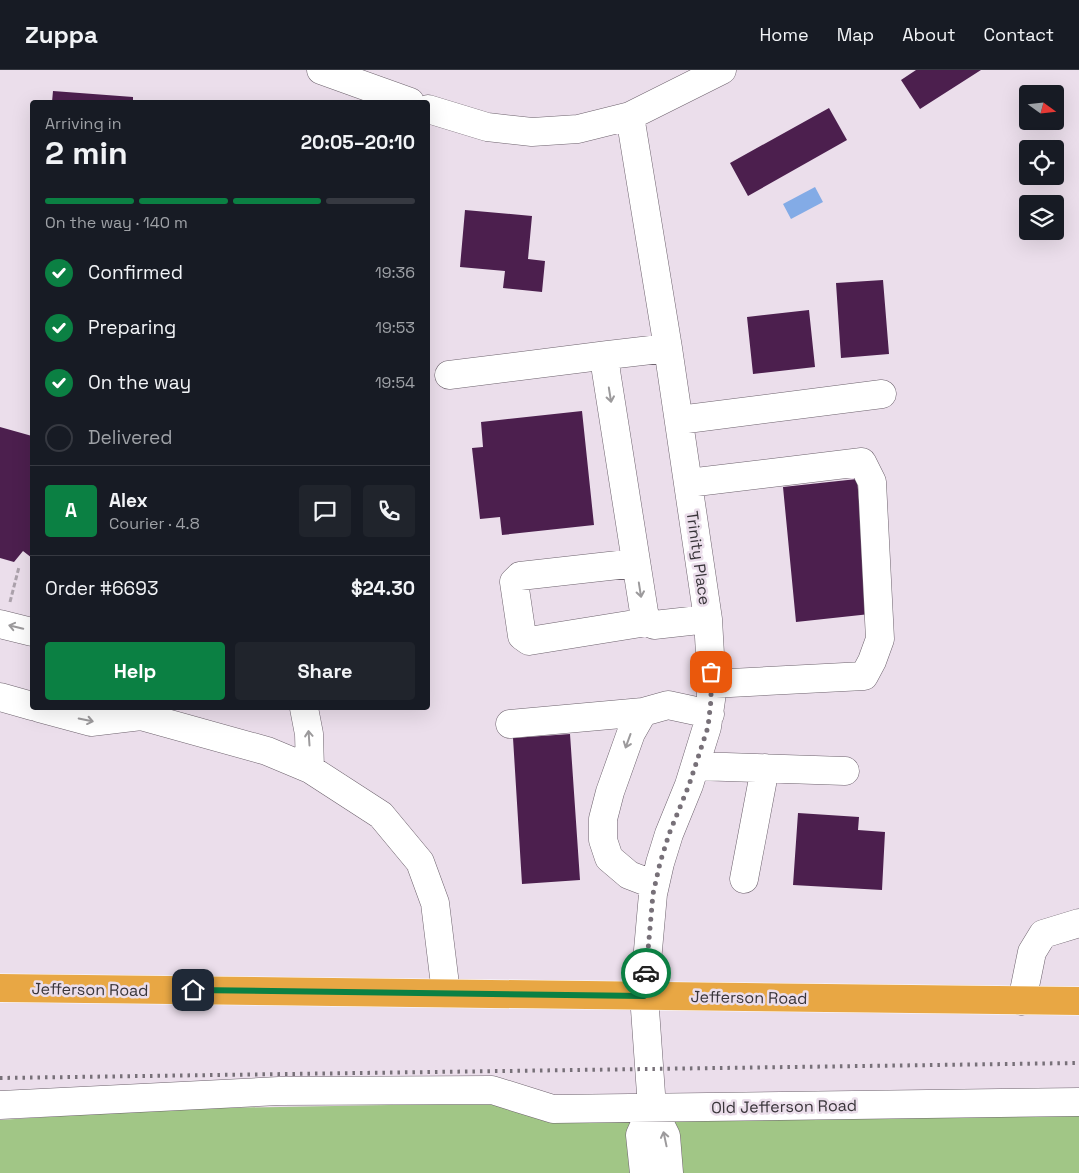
<!DOCTYPE html>
<html lang="en">
<head>
<meta charset="utf-8">
<style>
	body { margin:0; font-family:"Space Grotesk",sans-serif; background:#20242c; color:#f1f3f6; height:100vh; display:flex; flex-direction:column; font-size:19px; white-space:nowrap }
	* { box-sizing:border-box; margin:0 }
	p { font-size:16px; color:#9ea1a6 }
	.icon { flex:none; width:28px; height:28px; fill:none; stroke:currentColor; stroke-width:2; stroke-linecap:round; stroke-linejoin:round }
	.map { position:relative; flex:1; overflow:hidden }
	.drawer { position:absolute; left:30px; top:30px; width:400px; height:610px; display:flex; flex-direction:column; background:#171b24; border-radius:5px; box-shadow:0 5px 20px #0002 }
	.drawer>* { flex:none }
	.needle { width:32px; rotate:105deg }
	.fabs { position:absolute; left:1019px; top:15px; display:grid; gap:10px }
	.fabs a { display:grid; place-items:center; width:45px; height:45px; border-radius:5px; background:#171b24; box-shadow:0 5px 20px #0002; font-size:25px }
	.pin { position:absolute; display:grid; place-items:center; width:42px; height:42px; color:#fff; margin:-21px; border-radius:10px; box-shadow:0 2px 8px #0006 }
	.courier { position:absolute; display:grid; place-items:center; width:50px; height:50px; margin:-25px; border:4px solid #0b8043; border-radius:50%; background:#fff; color:#222; box-shadow:0 1px 6px #0007 }
	.headline em { font-style:normal; font-weight:700 }
	.headline div { display:flex; flex-direction:column-reverse }
	.headline { display:flex; align-items:center; justify-content:space-between; height:85px; padding:0 15px }
	h1 { font-size:32px; font-weight:700; line-height:38px }
	.bar { display:grid; grid-template-columns:repeat(4,1fr); gap:8px 5px; align-content:center; height:60px; padding:0 15px }
	.bar i { height:6px; border-radius:4px; background:#363941 }
	.bar .on { background:#0b8043 }
	.bar p { grid-column:span 4 }
	.line { display:flex; align-items:center; gap:12px; padding:0 15px; border-top:1px solid #363941 }
	.line div { flex:1 }
	.round { display:grid; place-items:center; flex:none; width:52px; height:52px; border-radius:5px; background:#20242c }
	ol { padding:0 15px; list-style:none }
	li { display:flex; align-items:center; gap:15px; height:55px }
	li p { margin-inline-start:auto }
	li .icon { padding:5px; border-radius:50%; background:#0b8043; color:#fff; stroke-width:4 }
	li:last-child { color:#9ea1a6 }
	li i { width:28px; height:28px; border:2px solid #363941; border-radius:50% }
	.cta { display:flex; gap:10px; margin-top:auto; padding:10px 15px }
	.cta a { flex:1; height:58px; border-radius:5px; background:#0b8043; color:#fff; font-size:20px; font-weight:700; line-height:58px; text-align:center }
	.cta a+a { background:#20242c; color:#f1f3f6 }
	header { display:flex; align-items:center; gap:30px; box-sizing:border-box; height:70px; padding:0 25px; background:#171b24; border-bottom:1px solid #363941 }
	header strong { font-size:24px }
	nav { display:flex; gap:28px; margin-inline-start:auto; font-size:18px }
	.map>svg:first-child { display:block }
</style>
</head>
<body>
<header>
<strong>Zuppa</strong>
<nav><a>Home</a><a>Map</a><a>About</a><a>Contact</a></nav>
</header>
<div class="map">
<svg width="1079" height="1103" viewBox="0 0 1079 1103">
	<rect width="100%" height="100%" fill="#ebdeeb"/>
	<!-- green -->
	<path fill="#a1c686" d="M1037,1023L1079,1027V1103H0V1050L167,1039Z"/>
	<!-- water -->
	<path fill="#83abe6" d="M815,117L823,132L791,149L783,134Z"/>
	<!-- building -->
	<path fill="#4c1f4e" d="M916,0H981L920,39L901,10Z
		M53,21L133,27V32H52Z
		M829,38L847,70L748,126L730,93Z
		M465,140L532,146L528,189L545,191L542,222L503,218L505,201L460,197Z
		M883,210L889,284L841,288L836,213Z
		M809,240L815,297L753,304L747,247Z
		M582,341L594,455L502,465L500,447L480,449L472,378L483,377L481,352Z
		M0,357L32,366V488L23,481L14,492L0,488Z
		M857,409L870,544L796,552L783,417Z
		M570,664L580,810L522,814L513,668Z
		M798,743L859,747L858,760L885,762L882,820L793,815Z"/>
	<g fill="none" stroke-linecap="round" stroke-linejoin="round">
		<defs>
			<path id="minor" d="M321,0L410,32
				M428,39L487,57L532,62L578,59L630,46L722,0
				M630,46L668,278L708,549L711,602V630L707,657L689,715L669,764L660,793L653,824L644,925L652,1038L666,1066L669,1103
				M668,278L608,285L606,301L644,542L647,552L654,555L708,549
				M449,305L608,285
				M679,350L882,324
				M688,413L862,392L872,412L880,569L872,591L864,606L711,614
				M636,493L520,506L514,512L522,566L529,571L647,552
				M0,554L32,562
				M0,627L32,636
				M39,638L91,652L141,646L267,681L310,699L381,745L420,792L435,833L446,923
				M304,638L309,664L310,699
				M510,654L643,642
				M696,696L845,701
				M744,809L765,698
				M655,815L629,805L609,788L603,770V749L610,722L631,663L643,642L668,635L710,644
				M1022,931L1032,882L1043,864L1079,853
				M0,1035L279,1021L492,1020L553,1039L1079,1032
				M644,1103L640,1065L652,1038"/>
			<path id="highway" d="M0,918L1079,931"/>
		</defs>
		<!-- minor casing -->
		<use href="#minor" stroke="#6d626d" stroke-width="29"/>
		<!-- highway casing -->
		<use href="#highway" stroke="#fff" stroke-width="29"/>
		<!-- path -->
		<path stroke="#aca2ac" stroke-width="3" stroke-dasharray="5 2.5" stroke-linecap="butt" d="M10,532L19,497"/>
		<!-- minor -->
		<use href="#minor" stroke="#fff" stroke-width="28"/>
		<!-- highway -->
		<use href="#highway" stroke="#e8a744" stroke-width="28"/>
		<!-- rail -->
		<path stroke="#777078" stroke-width="4" stroke-dasharray="2.5 5" stroke-linecap="butt" d="M0,1008L1079,993"/>
	</g>
	<!-- one-way arrows -->
	<defs><path id="oneway-shaft" d="M-6 0H5M1.5-3L5.5 0L1.5 3" fill="none" stroke-width="1.6" stroke-linecap="round" stroke-linejoin="round" transform="scale(1.25)"/></defs>
	<g stroke="#9c9a9c">
		<use href="#oneway-shaft" transform="translate(610 325) rotate(81)"/>
		<use href="#oneway-shaft" transform="translate(640 520) rotate(81)"/>
		<use href="#oneway-shaft" transform="translate(16 557) rotate(-166)"/>
		<use href="#oneway-shaft" transform="translate(86 650) rotate(12)"/>
		<use href="#oneway-shaft" transform="translate(309 668) rotate(-94)"/>
		<use href="#oneway-shaft" transform="translate(628 671) rotate(110)"/>
		<use href="#oneway-shaft" transform="translate(665 1069) rotate(-102)"/>
	</g>
	<g fill="none" stroke-linecap="round" stroke-linejoin="round">
		<!-- done -->
		<path stroke="#777078" stroke-width="5" stroke-dasharray="0 9" d="M646,903L653,824L660,793L669,764L689,715L708,657L711,630V602"/>
		<!-- route -->
		<path stroke="#0b8043" stroke-width="6" d="M193,920L644,926L646,903"/>
	</g>
	<g text-anchor="middle" stroke-width="5" stroke-linejoin="round" paint-order="stroke">
		<!-- street labels -->
		<g font-size="16" fill="#39353a" stroke="#ebdeeb">
			<text transform="translate(699 488) rotate(82)" y="6">Trinity Place</text>
			<text transform="translate(90 919) rotate(1)" y="6">Jefferson Road</text>
			<text transform="translate(749 927) rotate(1)" y="6">Jefferson Road</text>
			<text transform="translate(784 1036) rotate(-1)" y="6">Old Jefferson Road</text>
		</g>
	</g>
</svg>
<div class="fabs">
<a><svg class="needle" viewBox="-14 -14 28 28"><path d="M0-13l5 13h-10z" fill="#e53935"/><path d="M0 13l5-13h-10z" fill="#9ea1a6"/></svg></a>
<a><svg class="icon" aria-label="locate" viewBox="0 0 24 24"><circle cx="12" cy="12" r="6"/><path d="M12 2v4M12 18v4M2 12h4M18 12h4"/></svg></a>
<a><svg class="icon" aria-label="layers" viewBox="0 0 24 24"><path d="M12 4l9 5-9 5-9-5zM3 14l9 5 9-5"/></svg></a>
</div>
<div class="pin" style="left:711px;top:602px;background:#ea580c"><svg class="icon" aria-label="bag" viewBox="0 0 24 24"><path d="M5 8h14l-1 12H6zM9 8a3 3 0 0 1 6 0"/></svg></div>
<div class="pin" style="left:193px;top:920px;background:#1f2937"><svg class="icon" aria-label="home" viewBox="0 0 24 24"><path d="M3 11l9-7 9 7M6 9v11h12V9"/></svg></div>
<div class="courier" style="left:646px;top:903px"><svg class="icon" aria-label="car" viewBox="0 0 24 24"><path d="M5 17H2v-5l4-1 3-4h7l3 4 3 1v5h-3M9 17h6M6 11h13"/><circle cx="7" cy="17" r="2"/><circle cx="17" cy="17" r="2"/></svg></div>
<section class="drawer">
<div class="headline"><div><h1>2 min</h1><p>Arriving in</p></div><em>20:05–20:10</em></div>
<div class="bar"><i class="on"></i><i class="on"></i><i class="on"></i><i></i><p>On the way · 140 m</p></div>
<ol>
<li><svg class="icon" aria-label="check" viewBox="0 0 24 24"><path d="M5 12l5 5 9-10"/></svg>Confirmed<p>19:36</p></li>
<li><svg class="icon" aria-label="check" viewBox="0 0 24 24"><path d="M5 12l5 5 9-10"/></svg>Preparing<p>19:53</p></li>
<li><svg class="icon" aria-label="check" viewBox="0 0 24 24"><path d="M5 12l5 5 9-10"/></svg>On the way<p>19:54</p></li>
<li><i></i>Delivered</li>
</ol>
<div class="line" style="height:90px"><b class="round" style="background:#0b8043;color:#fff">A</b><div><b>Alex</b><p>Courier · 4.8</p></div><a class="round"><svg class="icon" aria-label="chat" viewBox="0 0 24 24"><path d="M4 5h16v11H9l-5 4z"/></svg></a><a class="round"><svg class="icon" aria-label="phone" viewBox="0 0 24 24"><path d="M5 4h4l2 5-3 2q2 4 5 5l2-3 5 2v4C11 20 4 13 5 4z"/></svg></a></div>
<div class="line" style="height:65px"><div>Order #6693</div><b>$24.30</b></div>
<div class="cta"><a>Help</a><a>Share</a></div>
</section>
</div>
</body>
</html>
